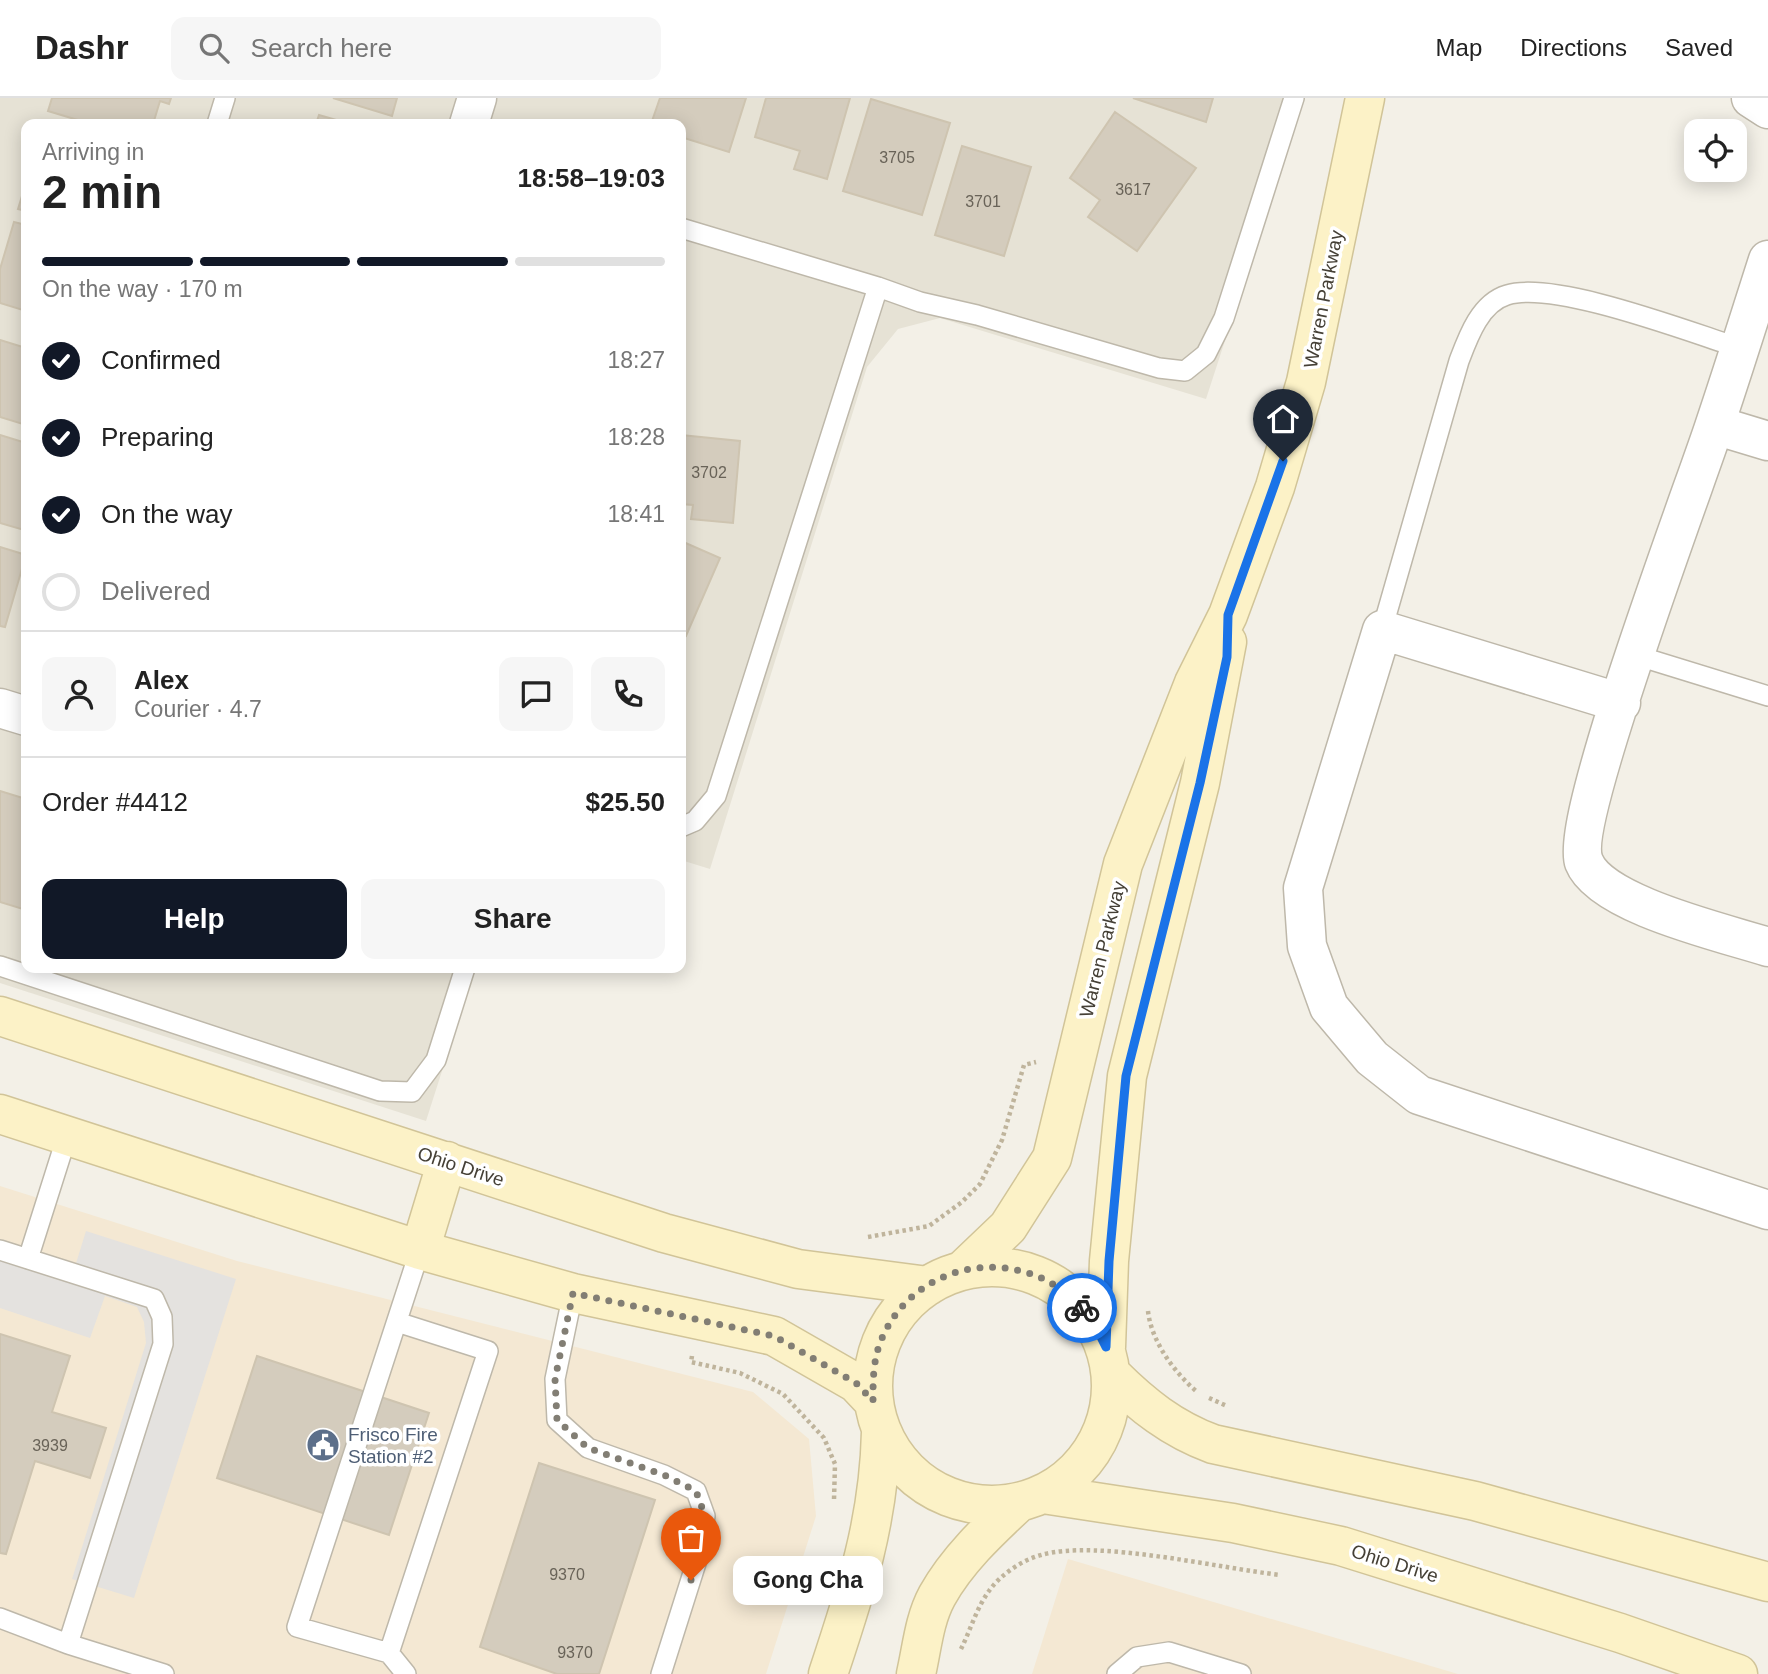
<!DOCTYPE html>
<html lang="en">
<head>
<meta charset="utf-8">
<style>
	body { margin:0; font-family:Helvetica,sans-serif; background:#f6f6f6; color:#222; height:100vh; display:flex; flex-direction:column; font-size:26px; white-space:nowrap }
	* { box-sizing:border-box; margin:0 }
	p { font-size:23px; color:#767676 }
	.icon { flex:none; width:38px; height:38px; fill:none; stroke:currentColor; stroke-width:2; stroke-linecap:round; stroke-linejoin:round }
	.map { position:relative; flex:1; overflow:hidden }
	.sheet { position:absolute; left:21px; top:21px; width:665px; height:854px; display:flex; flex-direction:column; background:#fff; border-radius:14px; box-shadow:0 4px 18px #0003 }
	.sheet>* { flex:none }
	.buttons { position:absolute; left:1684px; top:21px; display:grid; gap:14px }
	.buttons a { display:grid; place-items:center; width:63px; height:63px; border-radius:14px; background:#fff; box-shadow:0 4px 18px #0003; font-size:35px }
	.pin { position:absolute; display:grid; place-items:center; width:60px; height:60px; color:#fff; margin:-72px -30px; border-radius:50% 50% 50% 0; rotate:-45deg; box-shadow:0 0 7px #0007 }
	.pin .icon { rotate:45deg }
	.courier { position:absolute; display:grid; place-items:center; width:70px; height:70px; margin:-35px; border:5px solid #1a73e8; border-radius:50%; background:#fff; color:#222; box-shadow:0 2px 9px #0007 }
	.bubble { position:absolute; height:49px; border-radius:14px; background:#fff; box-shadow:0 4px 18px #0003; font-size:23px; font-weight:700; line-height:49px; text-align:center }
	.headline em { font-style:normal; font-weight:700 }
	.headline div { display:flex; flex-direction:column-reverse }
	.headline { display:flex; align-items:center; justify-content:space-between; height:119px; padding:0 21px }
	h1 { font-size:46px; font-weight:700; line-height:52px }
	.bar { display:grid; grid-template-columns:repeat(4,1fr); gap:10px 7px; align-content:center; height:84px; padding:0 21px }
	.bar i { height:9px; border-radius:5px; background:#e0e0e0 }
	.bar .current { background:#111827 }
	.bar p { grid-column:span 4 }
	.line { display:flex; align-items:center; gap:18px; padding:0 21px; border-top:2px solid #e0e0e0 }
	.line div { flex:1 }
	.round { display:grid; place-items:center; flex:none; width:74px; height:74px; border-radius:14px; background:#f6f6f6 }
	ol { padding:0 21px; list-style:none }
	li { display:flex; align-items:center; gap:21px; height:77px }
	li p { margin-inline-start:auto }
	li .icon { padding:7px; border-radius:50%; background:#111827; color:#fff; stroke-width:4 }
	li:last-child { color:#767676 }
	li i { width:38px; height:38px; border:4px solid #e0e0e0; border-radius:50% }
	.action { display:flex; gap:14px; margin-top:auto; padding:14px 21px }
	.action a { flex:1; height:80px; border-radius:14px; background:#111827; color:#fff; font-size:28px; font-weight:700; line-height:80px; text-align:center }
	.action a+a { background:#f6f6f6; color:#222 }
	header { display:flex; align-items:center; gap:42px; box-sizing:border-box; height:98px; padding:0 35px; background:#fff; border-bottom:2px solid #e0e0e0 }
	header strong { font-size:33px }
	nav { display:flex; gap:38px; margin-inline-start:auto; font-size:24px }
	.search { width:490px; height:63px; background:#f6f6f6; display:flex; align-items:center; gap:18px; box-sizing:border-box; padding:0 24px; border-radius:14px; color:#767676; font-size:26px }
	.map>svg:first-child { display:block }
</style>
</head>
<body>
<header>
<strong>Dashr</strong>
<div class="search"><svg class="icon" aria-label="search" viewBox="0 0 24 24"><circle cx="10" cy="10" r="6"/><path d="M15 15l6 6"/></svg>Search here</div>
<nav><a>Map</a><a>Directions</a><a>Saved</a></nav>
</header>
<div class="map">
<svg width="1768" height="1576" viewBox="0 0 1768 1576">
	<rect width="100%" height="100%" fill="#f3f0e7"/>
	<!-- residential -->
	<path fill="#e6e2d5" d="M0,0H1304L1206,301L940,220L898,231L867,269L710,771L681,762V26H26V870H475L426,1023L0,885Z"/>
	<!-- commercial -->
	<path fill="#f4e8d3" d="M0,1088L237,1163L753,1294L809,1341L816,1418L766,1576H0Z
		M1068,1461L1458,1576H1032Z"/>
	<!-- parking -->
	<path fill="#e4e2df" d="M86,1133L236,1181L134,1500L72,1481L146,1245L144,1224L137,1209L105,1198L90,1240L0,1210V1152L73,1175Z"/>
	<!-- building -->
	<path fill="#d4ccbd" stroke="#cec4b0" stroke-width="2" d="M52,0H171L169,6L160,3L153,26H91L48,13Z
		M333,0H397L392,18Z
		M660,0H746L729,54L681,39V26H651Z
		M766,0H850L827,81L794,71L800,53L755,39Z
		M1133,0H1213L1206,24Z
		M871,1L950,25L922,117L843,93Z
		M1115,14L1196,70L1137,153L1088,119L1100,102L1070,80Z
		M319,17L350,26H316Z
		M962,48L1031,69L1004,158L935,137Z
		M26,85V113L18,111Z
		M14,124L26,127V213L0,205V171Z
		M0,242L26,250V327L0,319Z
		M0,337L26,345L24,432L0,425Z
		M681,337L740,343L733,425L691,421L693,407L681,406Z
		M681,443L720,460L686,538L681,536Z
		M0,449L26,457L5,529L0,528Z
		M0,693L26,701V812L0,804Z
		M0,1236L70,1258L52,1314L106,1330L90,1380L35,1363L6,1456L0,1455Z
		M257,1258L429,1315L389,1437L217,1380Z
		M539,1365L655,1402L599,1576H557L480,1549Z"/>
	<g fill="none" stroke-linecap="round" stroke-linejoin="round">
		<defs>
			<path id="lane" d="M217,26L225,0
				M681,130L878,189L716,698L695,723L681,729
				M878,189L920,204L977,217L1159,270L1185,273L1206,256L1224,220L1294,0
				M1382,532L1459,263C1468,239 1480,205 1507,197C1554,182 1689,234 1740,250
				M1635,557L1768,598
				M0,868L380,993L412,994L436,962L465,870
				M0,1152L154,1201L162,1219L163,1246L68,1546
				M28,1161L67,1038
				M573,1195L555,1281L557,1322L588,1350L664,1377L696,1393L705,1418L698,1459L661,1576
				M397,1224L488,1253L389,1555L406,1576
				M0,1520L68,1546L164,1576
				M389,1555L297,1529L420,1152
				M1117,1576L1137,1559L1169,1554L1241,1576"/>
			<path id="street" d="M1751,0L1768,11
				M469,26L477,0
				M1768,162C1750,218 1733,273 1714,329C1694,390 1568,723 1584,764C1601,807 1725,835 1768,849
				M1715,327L1768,343
				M1621,605L1382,532L1303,790L1307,848L1329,909L1372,960L1419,997L1768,1112
				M0,610L26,618"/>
			<path id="secondary" d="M0,918L664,1135L798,1171L928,1188
				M0,1016L420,1152L573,1195L774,1238L856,1285L873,1303
				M420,1152L447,1063
				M873 1288a119 119 0 1 1 238 0a119 119 0 1 1-238 0Z
				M964,1171L1008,1129L1052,1060L1123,766L1194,585L1228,517L1275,389L1306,284L1365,0
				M1106,1249L1109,1163L1127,978L1200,685L1227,544
				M1112,1277C1142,1307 1172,1331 1213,1346L1475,1403L1768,1484
				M1043,1396L1233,1425L1341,1448L1620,1535L1738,1576
				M828,1576C856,1492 879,1423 881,1334
				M916,1576C922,1550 924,1522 937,1498C957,1462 988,1433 1018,1405"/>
		</defs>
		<!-- lane casing -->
		<use href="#lane" stroke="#beb8aa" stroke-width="22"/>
		<!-- street casing -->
		<use href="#street" stroke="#beb8aa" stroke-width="41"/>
		<!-- secondary casing -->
		<use href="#secondary" stroke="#d1c498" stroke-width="41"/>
		<!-- path -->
		<path stroke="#bfb49c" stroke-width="4.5" stroke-dasharray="3.5 3.5" stroke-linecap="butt" d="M868,1139L929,1128L962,1104L980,1086L1002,1042L1024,967L1036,964
			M1148,1213C1151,1242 1173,1273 1196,1293
			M692,1258L691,1264L740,1275L783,1296L824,1340L835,1366L834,1402
			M1209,1300L1227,1308
			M961,1551C970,1533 977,1509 989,1493C1000,1477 1022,1462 1041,1457C1096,1441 1219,1470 1280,1477"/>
		<!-- lane -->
		<use href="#lane" stroke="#fff" stroke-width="19"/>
		<!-- street -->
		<use href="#street" stroke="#fff" stroke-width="38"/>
		<!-- secondary -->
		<use href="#secondary" stroke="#fcf2c7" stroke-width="38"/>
	</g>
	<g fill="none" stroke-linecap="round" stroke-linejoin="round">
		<!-- done -->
		<path stroke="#827e74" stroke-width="7" stroke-dasharray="0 12.6" d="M691,1482L705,1418L696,1393L664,1377L588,1350L557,1322L555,1281L573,1195L774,1238L856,1285L873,1303C873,1283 873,1264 880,1245C913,1160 1023,1144 1082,1210"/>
		<!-- route -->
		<path stroke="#1a73e8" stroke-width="9" d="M1082,1210L1093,1223L1106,1249L1109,1163L1126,978L1200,685L1227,559L1228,517L1283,363"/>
	</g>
	<!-- icons -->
	<defs>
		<symbol id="civic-disc" viewBox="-11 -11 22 22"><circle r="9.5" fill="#5c6f8a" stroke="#fff"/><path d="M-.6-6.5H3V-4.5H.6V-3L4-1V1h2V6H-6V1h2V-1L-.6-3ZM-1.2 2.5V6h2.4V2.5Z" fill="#fff"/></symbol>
	</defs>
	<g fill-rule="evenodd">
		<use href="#civic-disc" x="304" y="1328" width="38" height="38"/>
	</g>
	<g text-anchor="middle" stroke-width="7" stroke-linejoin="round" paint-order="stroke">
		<!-- number labels -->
		<g font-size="16" fill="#696358">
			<text x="897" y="65">3705</text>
			<text x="1133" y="97">3617</text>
			<text x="983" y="109">3701</text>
			<text x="709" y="380">3702</text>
			<text x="50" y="1353">3939</text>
			<text x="567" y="1482">9370</text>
			<text x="575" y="1560">9370</text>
		</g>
		<!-- street labels -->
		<g font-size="19" fill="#454036" stroke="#fff">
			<text transform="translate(1323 201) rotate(-79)" y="7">Warren Parkway</text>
			<text transform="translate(1102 851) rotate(-76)" y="7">Warren Parkway</text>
			<text transform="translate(461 1068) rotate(18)" y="7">Ohio Drive</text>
			<text transform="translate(1395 1465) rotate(17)" y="7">Ohio Drive</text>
		</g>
		<!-- service labels -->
		<g font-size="19" fill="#4e5e75" stroke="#fff" text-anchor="start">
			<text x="348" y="1343">Frisco Fire<tspan x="348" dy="22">Station #2</tspan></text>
		</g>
	</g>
</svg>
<div class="buttons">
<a><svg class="icon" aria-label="locate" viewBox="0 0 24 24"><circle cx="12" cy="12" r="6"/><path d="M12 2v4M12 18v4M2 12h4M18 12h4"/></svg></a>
</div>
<div class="pin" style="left:691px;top:1482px;background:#ea580c"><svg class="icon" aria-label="bag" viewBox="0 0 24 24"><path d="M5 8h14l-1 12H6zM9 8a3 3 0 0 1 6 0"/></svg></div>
<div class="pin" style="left:1283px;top:363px;background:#1f2937"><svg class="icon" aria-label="home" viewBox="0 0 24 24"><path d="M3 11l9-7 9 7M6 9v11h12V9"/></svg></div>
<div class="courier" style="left:1082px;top:1210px"><svg class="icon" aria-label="bike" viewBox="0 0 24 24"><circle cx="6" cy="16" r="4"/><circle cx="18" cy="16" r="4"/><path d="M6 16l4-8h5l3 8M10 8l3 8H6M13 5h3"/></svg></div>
<div class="bubble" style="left:733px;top:1458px;width:150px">Gong Cha</div>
<section class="sheet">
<div class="headline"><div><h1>2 min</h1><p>Arriving in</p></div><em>18:58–19:03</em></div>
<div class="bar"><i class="current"></i><i class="current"></i><i class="current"></i><i></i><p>On the way · 170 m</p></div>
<ol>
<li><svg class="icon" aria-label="check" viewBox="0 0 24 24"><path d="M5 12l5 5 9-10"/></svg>Confirmed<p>18:27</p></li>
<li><svg class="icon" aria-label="check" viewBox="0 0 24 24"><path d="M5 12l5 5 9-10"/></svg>Preparing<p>18:28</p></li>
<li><svg class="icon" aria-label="check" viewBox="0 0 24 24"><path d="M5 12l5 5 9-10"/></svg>On the way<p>18:41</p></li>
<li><i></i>Delivered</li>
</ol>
<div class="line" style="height:126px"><a class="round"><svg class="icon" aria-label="person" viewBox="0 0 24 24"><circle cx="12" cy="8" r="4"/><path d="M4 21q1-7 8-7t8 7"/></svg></a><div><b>Alex</b><p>Courier · 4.7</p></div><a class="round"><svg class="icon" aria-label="chat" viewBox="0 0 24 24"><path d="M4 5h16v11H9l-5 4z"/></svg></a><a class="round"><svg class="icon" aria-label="phone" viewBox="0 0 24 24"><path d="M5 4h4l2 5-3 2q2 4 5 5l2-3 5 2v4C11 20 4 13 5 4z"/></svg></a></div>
<div class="line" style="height:91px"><div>Order #4412</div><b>$25.50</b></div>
<div class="action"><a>Help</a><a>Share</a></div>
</section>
</div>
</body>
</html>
